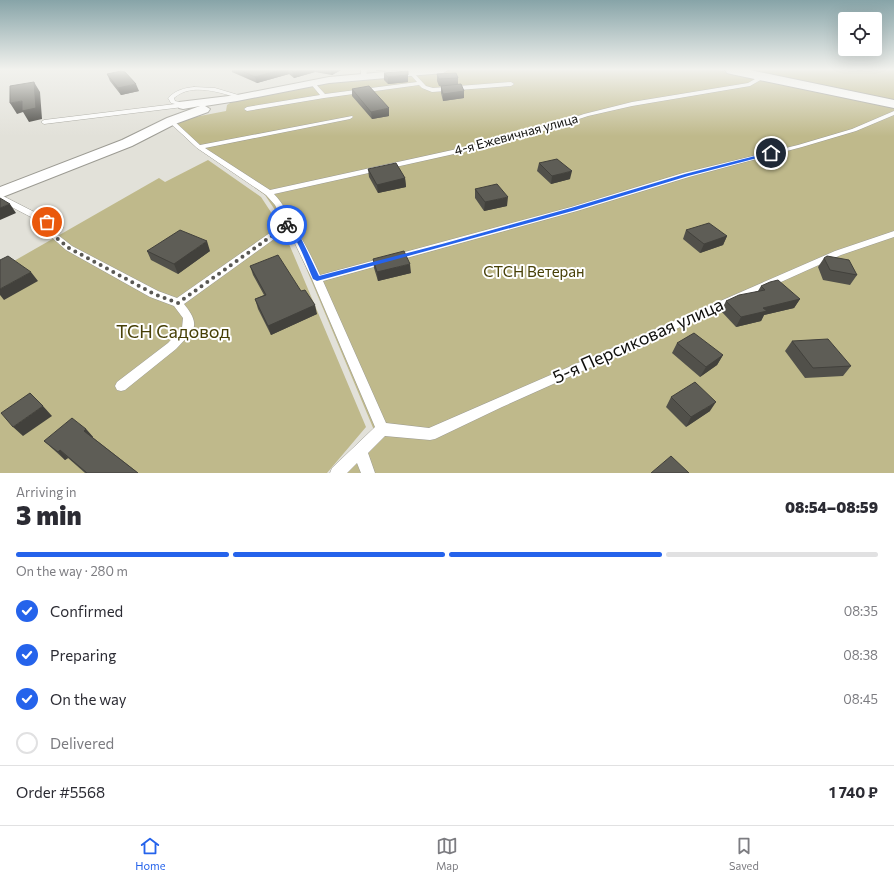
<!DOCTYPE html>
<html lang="en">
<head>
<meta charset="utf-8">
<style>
	body { margin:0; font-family:Commissioner,sans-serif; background:#f2f2f3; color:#2b2b33; height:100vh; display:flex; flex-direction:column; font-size:15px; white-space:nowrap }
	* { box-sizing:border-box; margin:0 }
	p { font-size:13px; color:#7c7c81 }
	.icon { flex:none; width:22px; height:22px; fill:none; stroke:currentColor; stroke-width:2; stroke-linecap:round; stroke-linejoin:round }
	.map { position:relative; height:473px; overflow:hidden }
	.sheet { display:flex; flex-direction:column; background:#fff; flex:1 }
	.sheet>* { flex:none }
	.tools { position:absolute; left:838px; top:12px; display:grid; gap:8px }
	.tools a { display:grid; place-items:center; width:44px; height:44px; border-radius:4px; background:#fff; box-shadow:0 4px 16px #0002; font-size:20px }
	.pin { position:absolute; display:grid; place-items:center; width:34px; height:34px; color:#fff; margin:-17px; border:2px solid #fff; border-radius:50%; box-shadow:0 1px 4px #0007 }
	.courier { position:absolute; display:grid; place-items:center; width:40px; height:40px; margin:-20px; border:3px solid #2563eb; border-radius:50%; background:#fff; color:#222; box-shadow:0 1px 5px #0007 }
	.summary em { font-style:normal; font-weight:800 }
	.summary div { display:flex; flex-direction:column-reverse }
	.summary { display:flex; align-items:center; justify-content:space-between; height:68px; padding:0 16px }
	h1 { font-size:26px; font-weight:800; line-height:30px }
	.bar { display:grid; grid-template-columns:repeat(4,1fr); gap:6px 4px; align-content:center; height:48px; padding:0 16px }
	.bar i { height:5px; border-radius:3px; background:#e1e1e2 }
	.bar .active { background:#2563eb }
	.bar p { grid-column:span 4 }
	.line { display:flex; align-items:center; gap:10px; padding:0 16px; border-top:1px solid #e1e1e2 }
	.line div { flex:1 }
	ol { padding:0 16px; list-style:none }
	li { display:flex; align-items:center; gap:12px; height:44px }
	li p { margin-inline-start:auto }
	li .icon { padding:4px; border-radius:50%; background:#2563eb; color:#fff; stroke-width:4 }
	li:last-child { color:#7c7c81 }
	li i { width:22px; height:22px; border:2px solid #e1e1e2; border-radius:50% }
	.tabs { display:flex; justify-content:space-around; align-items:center; height:56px; border-top:1px solid #e1e1e2; background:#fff; font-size:11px; color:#7c7c81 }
	.tabs a { display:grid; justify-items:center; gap:2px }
	.tabs .active { color:#2563eb }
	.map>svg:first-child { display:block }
</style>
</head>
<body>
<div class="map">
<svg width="894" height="473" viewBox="0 0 894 473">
	<rect width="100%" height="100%" fill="#e2e1d9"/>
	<!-- green -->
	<path fill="#bfb98b" d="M427,70H718L894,107V473H338L374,430L293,237L265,195L202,150L174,121L226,111L227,105L239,97L293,86Z
		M735,70H894V102Z
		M208,160L261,197L284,232L366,427L327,473H0V269L159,178L165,182Z"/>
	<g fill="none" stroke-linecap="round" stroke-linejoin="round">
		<defs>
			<path id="lane" d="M361,70H367L366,78L361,77Z
				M412,71L426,86L433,88L511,82L514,84L511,86L432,92L422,88L419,85L324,98L247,111L244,109L247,107L320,95L310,83L313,81L325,94L417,82L409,73Z
				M762,75L765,77L764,78L750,86L632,106L588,116L537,133L490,146L274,194C283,203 287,213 293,224C303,240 312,257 320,275L571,207L683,173L798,145L852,129L894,111V115L856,131L802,147L689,177L577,211L323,281L386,423L429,428L835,251L894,231V237L841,255L502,407L435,439L430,440L385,436L368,453L375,473H361L357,463L347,473H330L332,468L375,427L312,279L288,229L184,304C190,312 198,321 192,332L176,349L125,390L121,391L117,390L115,386L117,382L168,343L182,328L183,318L174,306L150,297L66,250L49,235L54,229L0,201V196H3L62,226L63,228L58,235L72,246L158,291L177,298L284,223L275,205L266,195L197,148L169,122V120H173L200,145L352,116L353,117L350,119L205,148L270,190L489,142L533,131L584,114L632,102L748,83Z
				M194,87L215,88L245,97L242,99C221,93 192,82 174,98L175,101L184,103L186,105L183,107L44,124L41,122L44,120L175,104L171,103L168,98C176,90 184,88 194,87Z"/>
			<path id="street" d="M407,70H448L443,73L329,83L237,101L205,106L210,109L208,112L175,124L132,146L0,198V187L122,140L167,118L200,106L183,109L179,108L177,105L179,102L237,95L329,77Z"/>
			<path id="secondary" d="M725,70H750L894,100V108L731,74L727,73Z"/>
		</defs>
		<!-- lane casing -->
		<use href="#lane" stroke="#9c9b93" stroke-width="1"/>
		<!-- street casing -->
		<use href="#street" stroke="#9c9b93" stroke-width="2"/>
		<!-- secondary casing -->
		<use href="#secondary" stroke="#9c9b93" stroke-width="2"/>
		<!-- lane -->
		<use href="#lane" fill="#fff" fill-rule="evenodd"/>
		<!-- street -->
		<use href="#street" fill="#fff" fill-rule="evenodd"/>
		<!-- secondary -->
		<use href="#secondary" fill="#fff" fill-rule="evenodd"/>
	</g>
	<!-- wall -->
	<path fill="#51504a" d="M232,70H341L332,75L315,72L294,78L289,74L257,83L232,72Z
		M384,73L408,78V82L388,84L384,80Z
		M107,74L139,91L121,95L110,81Z
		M437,74L458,78V84L464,91V98L443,101L441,93V86H439L437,81Z
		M352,89L389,116L372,119L352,96Z
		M539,163L570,179L551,184L537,171Z
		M368,169L405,178L406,187L378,193L369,177Z
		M475,189L507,206L484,211L475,198Z
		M686,230L727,236L723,245L700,253L683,239Z
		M147,251H210L178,274L151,260Z
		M824,258L857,275L850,285L823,280L818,267Z
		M373,259L411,273L378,281L374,268Z
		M250,266L301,291L317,314L271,335L258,309L255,299L264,295L253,275Z
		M761,286L800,299L794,308L764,315L761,321L736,327L721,311L726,301L758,291Z
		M792,341L851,366L843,376L805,378L785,351Z
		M677,343L723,355L717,365L700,377L672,353Z
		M671,397L710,411L686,427L666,407Z
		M86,429L93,437H92L138,473H85L68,458L65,460L44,441Z"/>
	<!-- shaded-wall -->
	<path fill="#42413c" d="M280,70H288L289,74L257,83L255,77Z
		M300,70H314L315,72L294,78L293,72Z
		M331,70H341L332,75Z
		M376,70H390L376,71Z
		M408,71V82L388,84V77Z
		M34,82L40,92L42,119L29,122L23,112L17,114L10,103L22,101Z
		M136,84L139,91L121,95L118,88Z
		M464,91V98L443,101V94Z
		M389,108V116L372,119L371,112Z
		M572,171L570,179L551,184L552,176Z
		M405,178L406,187L378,193L377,185Z
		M508,197L507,206L484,211L485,202Z
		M10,204L16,213L0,220V208Z
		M727,236L723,245L700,253L704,244Z
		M207,241L210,251L178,274L174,264Z
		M410,264L411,273L378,281L377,272Z
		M31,272L38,281L4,300L0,295V289Z
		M800,299L794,308L764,315L761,321L736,327L741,317L763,308Z
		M315,305L317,314L271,335L268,326Z
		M723,355L717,365L700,377L706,367Z
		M716,402L710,411L686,427L691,417Z
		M43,406L52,416L23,436L13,427Z
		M86,429L93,437L91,439L84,431Z
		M60,450L68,458L65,460L58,452Z"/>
	<!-- building -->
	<path fill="#5e5d56" stroke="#42413c" d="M240,70H280L255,77Z
		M291,70H300L293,72Z
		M121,71L125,72L136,84L118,88L107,74Z
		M408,71V75L388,77L384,73Z
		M456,73L458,78L439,79L437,74Z
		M34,82L36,108L22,111V101L10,103V86Z
		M461,84L464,91L443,94L441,86Z
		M369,86L389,108L371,112L352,89Z
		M557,159L572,171L552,176L539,163Z
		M396,163L405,178L377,185L368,169Z
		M497,184L508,197L485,202L475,189Z
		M0,198L10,204L0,208Z
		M709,223L727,236L704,244L686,230Z
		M180,230L207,241L174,264L147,251Z
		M404,251L410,264L377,272L373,259Z
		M278,255L301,291L305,290L315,305L268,326L255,299L266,295L250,266Z
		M8,256L31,272L0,289V260Z
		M827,256L849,260L857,275L830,270L824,258Z
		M778,280L800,299L763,308L767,311L741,317L726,301L739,295L765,290L761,286L770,282Z
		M694,333L723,355L706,367L677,343Z
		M828,339L851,366L813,368L792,341Z
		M695,382L716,402L691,417L671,397Z
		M30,393L43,406L13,427L1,413Z
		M72,418L86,429L84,431L138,473H87L60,450L58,452L44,441Z
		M671,456L689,473H651Z"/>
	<!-- sky -->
	<linearGradient id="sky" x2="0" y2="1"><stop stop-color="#87a4a8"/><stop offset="0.51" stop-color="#f2f2ee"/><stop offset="1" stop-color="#f2f2ee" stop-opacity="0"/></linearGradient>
	<rect width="894" height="136" fill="url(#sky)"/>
	<!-- route -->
	<path fill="#2563eb" d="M771,152L774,153L773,154L688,176L576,210L317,281L313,279C306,263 297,235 284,225L286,223H291L299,234L319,276L442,244L571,208L685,174Z"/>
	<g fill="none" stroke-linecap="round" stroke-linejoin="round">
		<!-- done -->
		<path stroke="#595854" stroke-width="4" stroke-dasharray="0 7.2" d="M47,222L59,228L53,235L69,248L154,294L178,303L287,225"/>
	</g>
	<g text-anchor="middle" stroke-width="4" stroke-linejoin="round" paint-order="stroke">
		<!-- far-street labels -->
		<g font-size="13" fill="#0f0f0c" stroke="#fff">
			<text transform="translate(516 134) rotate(-15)" y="5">4-я Ежевичная улица</text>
		</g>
		<!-- park labels -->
		<g font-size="15" fill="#474007" stroke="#fff">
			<text x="534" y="277">СТСН Ветеран</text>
		</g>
		<!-- near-park labels -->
		<g font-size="18" fill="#474007" stroke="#fff">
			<text x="173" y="338">ТСН Садовод</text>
		</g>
		<!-- near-street labels -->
		<g font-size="18" fill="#0f0f0c" stroke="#fff">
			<text transform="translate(638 341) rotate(-24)" y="6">5-я Персиковая улица</text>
		</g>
	</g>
</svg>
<div class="tools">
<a><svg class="icon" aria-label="locate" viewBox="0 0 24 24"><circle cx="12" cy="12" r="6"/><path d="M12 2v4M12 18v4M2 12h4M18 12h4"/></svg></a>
</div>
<div class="pin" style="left:47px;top:222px;background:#ea580c"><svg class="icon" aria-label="bag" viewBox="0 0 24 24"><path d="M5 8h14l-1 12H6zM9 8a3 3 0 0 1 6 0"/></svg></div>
<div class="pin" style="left:771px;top:153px;background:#1f2937"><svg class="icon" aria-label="home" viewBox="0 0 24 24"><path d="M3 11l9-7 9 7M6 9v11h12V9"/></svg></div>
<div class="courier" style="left:287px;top:225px"><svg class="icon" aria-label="bike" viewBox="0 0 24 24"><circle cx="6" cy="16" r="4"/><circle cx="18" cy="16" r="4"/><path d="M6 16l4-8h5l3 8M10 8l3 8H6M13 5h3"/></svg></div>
</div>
<section class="sheet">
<div class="summary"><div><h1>3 min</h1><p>Arriving in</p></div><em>08:54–08:59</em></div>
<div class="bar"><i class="active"></i><i class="active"></i><i class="active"></i><i></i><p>On the way · 280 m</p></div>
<ol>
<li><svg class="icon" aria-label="check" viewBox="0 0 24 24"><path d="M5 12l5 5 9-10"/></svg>Confirmed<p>08:35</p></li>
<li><svg class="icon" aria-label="check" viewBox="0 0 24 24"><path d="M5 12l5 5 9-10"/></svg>Preparing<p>08:38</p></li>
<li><svg class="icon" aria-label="check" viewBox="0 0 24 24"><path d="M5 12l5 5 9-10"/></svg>On the way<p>08:45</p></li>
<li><i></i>Delivered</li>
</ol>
<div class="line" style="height:52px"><div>Order #5568</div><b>1 740 ₽</b></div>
</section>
<nav class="tabs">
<a class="active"><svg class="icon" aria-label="home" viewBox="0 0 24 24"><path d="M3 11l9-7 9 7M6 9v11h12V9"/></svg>Home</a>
<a><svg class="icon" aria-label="map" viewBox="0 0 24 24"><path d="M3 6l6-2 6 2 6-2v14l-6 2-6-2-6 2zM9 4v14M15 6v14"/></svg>Map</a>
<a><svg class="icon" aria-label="saved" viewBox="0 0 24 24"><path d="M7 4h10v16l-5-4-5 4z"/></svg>Saved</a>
</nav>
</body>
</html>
